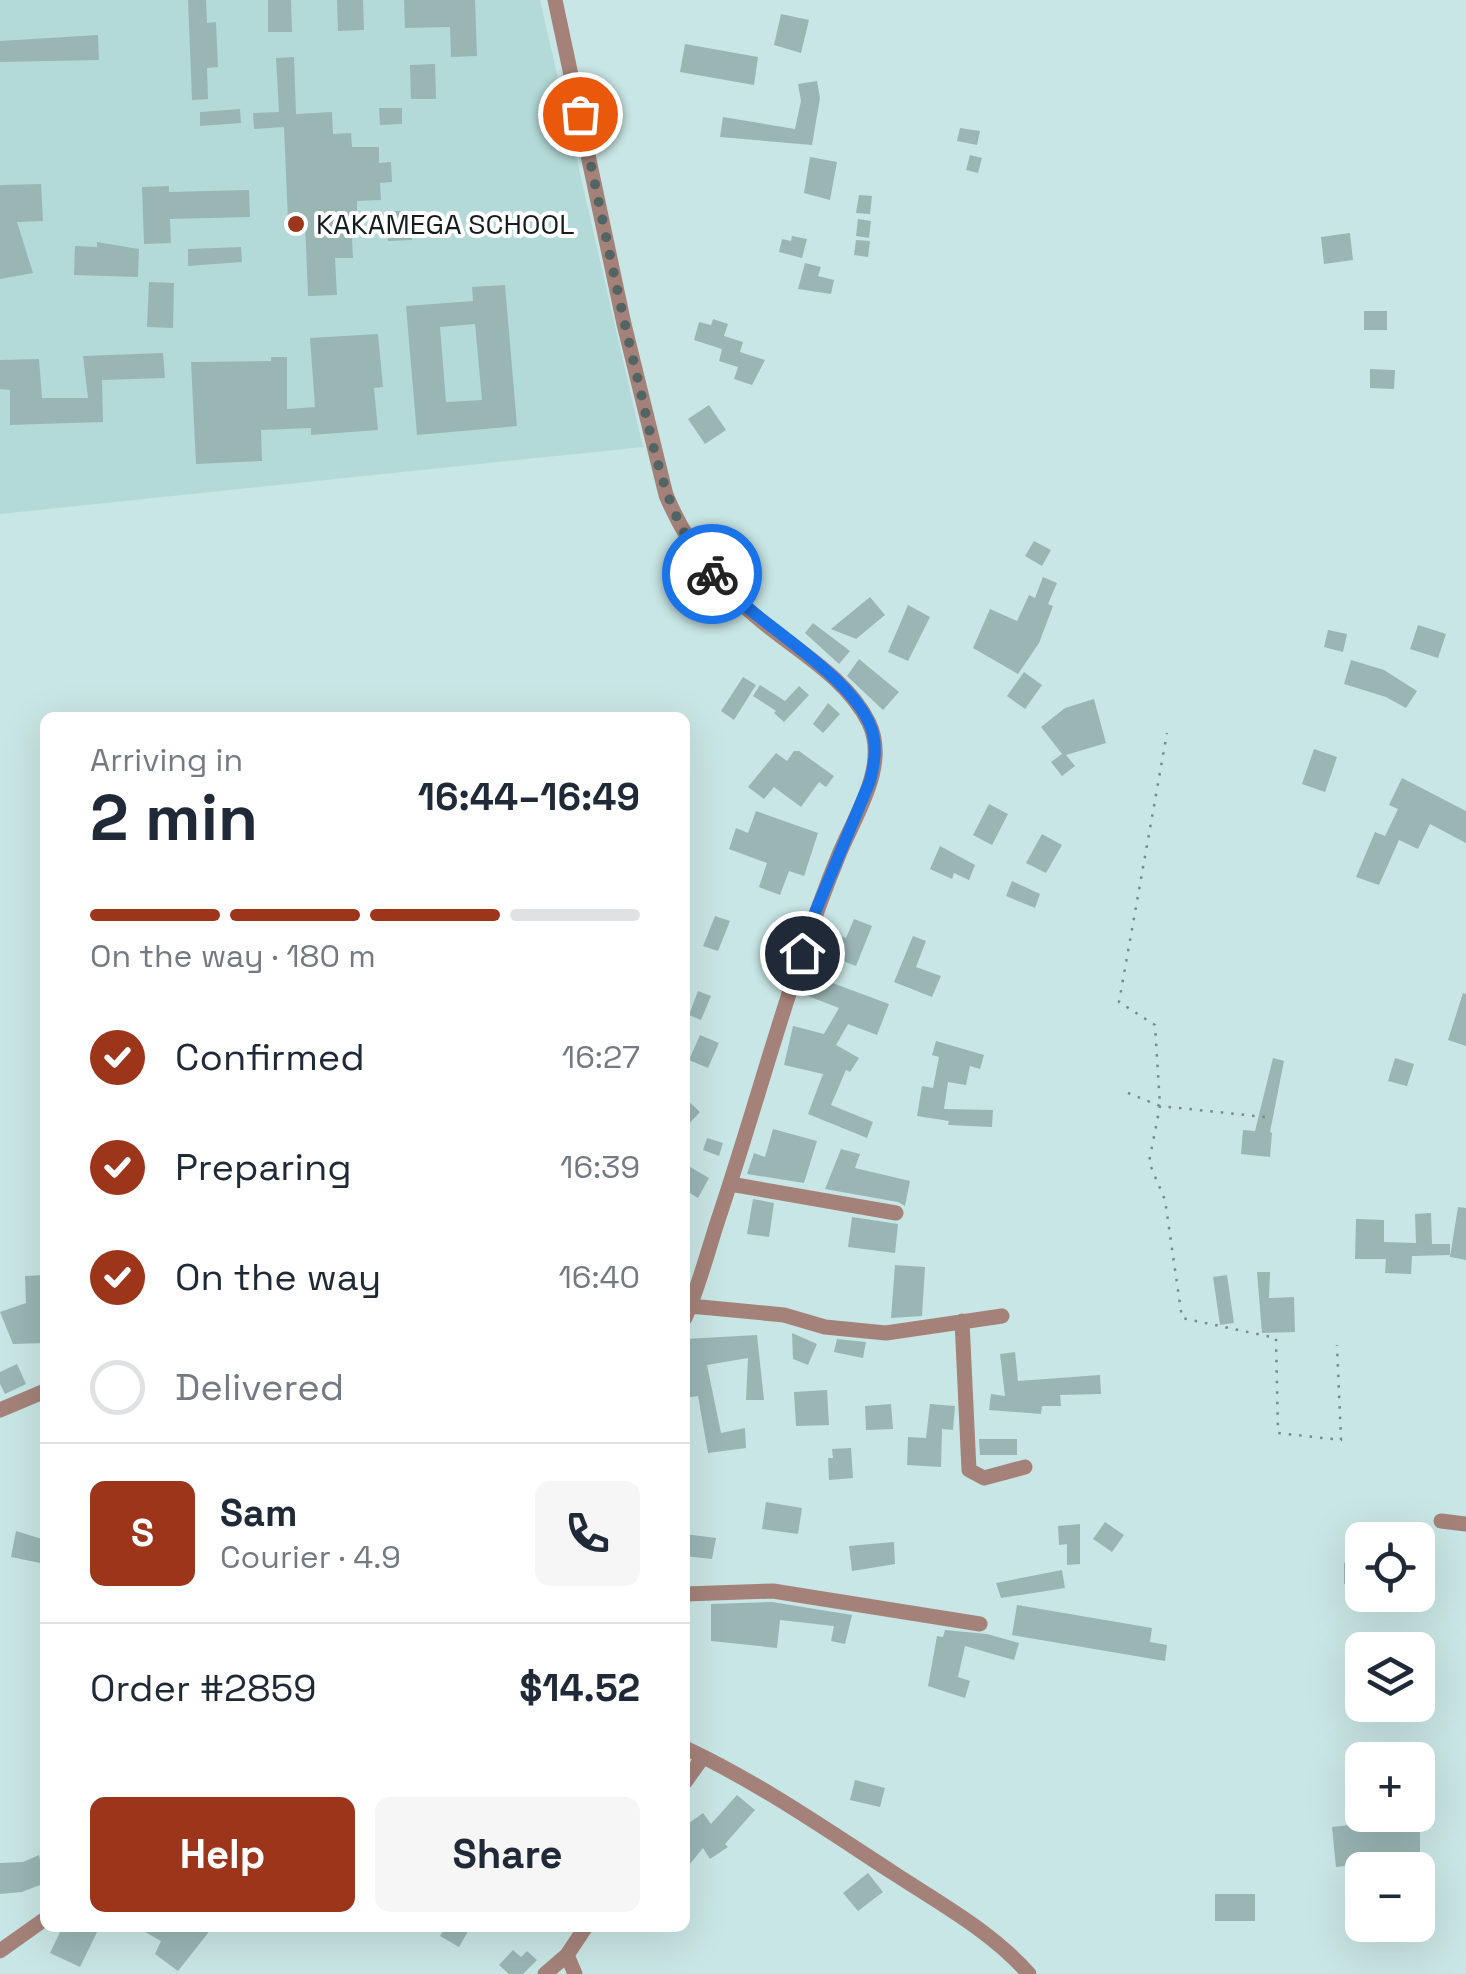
<!DOCTYPE html>
<html lang="en">
<head>
<meta charset="utf-8">
<style>
	body { margin:0; font-family:"Space Grotesk",sans-serif; background:#f6f6f7; color:#1f2937; height:100vh; display:flex; flex-direction:column; font-size:38px; white-space:nowrap }
	* { box-sizing:border-box; margin:0 }
	p { font-size:32px; color:#747a83 }
	.icon { flex:none; width:55px; height:55px; fill:none; stroke:currentColor; stroke-width:2; stroke-linecap:round; stroke-linejoin:round }
	.map { position:relative; flex:1; overflow:hidden }
	.details { position:absolute; left:40px; top:712px; width:650px; height:1220px; display:flex; flex-direction:column; background:#fff; border-radius:15px; box-shadow:0 10px 40px #0002 }
	.details>* { flex:none }
	.fabs { position:absolute; left:1345px; top:1522px; display:grid; gap:20px }
	.fabs a { display:grid; place-items:center; width:90px; height:90px; border-radius:15px; background:#fff; box-shadow:0 10px 40px #0002; font-size:50px }
	.pin { position:absolute; display:grid; place-items:center; width:85px; height:85px; color:#fff; margin:-42px; border:5px solid #fff; border-radius:50%; box-shadow:0 2px 10px #0007 }
	.courier { position:absolute; display:grid; place-items:center; width:100px; height:100px; margin:-50px; border:8px solid #1a73e8; border-radius:50%; background:#fff; color:#222; box-shadow:0 2px 12px #0007 }
	.overview em { font-style:normal; font-weight:800 }
	.overview div { display:flex; flex-direction:column-reverse }
	.overview { display:flex; align-items:center; justify-content:space-between; height:170px; padding:0 50px }
	h1 { font-size:65px; font-weight:800; line-height:75px }
	.bar { display:grid; grid-template-columns:repeat(4,1fr); gap:15px 10px; align-content:center; height:120px; padding:0 50px }
	.bar i { height:12px; border-radius:8px; background:#e0e1e3 }
	.bar .selected { background:#9d351a }
	.bar p { grid-column:span 4 }
	.line { display:flex; align-items:center; gap:25px; padding:0 50px; border-top:2px solid #e0e1e3 }
	.line div { flex:1 }
	.round { display:grid; place-items:center; flex:none; width:105px; height:105px; border-radius:15px; background:#f6f6f7 }
	ol { padding:0 50px; list-style:none }
	li { display:flex; align-items:center; gap:30px; height:110px }
	li p { margin-inline-start:auto }
	li .icon { padding:10px; border-radius:50%; background:#9d351a; color:#fff; stroke-width:4 }
	li:last-child { color:#747a83 }
	li i { width:55px; height:55px; border:5px solid #e0e1e3; border-radius:50% }
	.primary-button { display:flex; gap:20px; margin-top:auto; padding:20px 50px }
	.primary-button a { flex:1; height:115px; border-radius:15px; background:#9d351a; color:#fff; font-size:40px; font-weight:800; line-height:115px; text-align:center }
	.primary-button a+a { background:#f6f6f7; color:#1f2937 }
	.map>svg:first-child { display:block }
</style>
</head>
<body>
<div class="map">
<svg width="1466" height="1974" viewBox="0 0 1466 1974">
	<rect width="100%" height="100%" fill="#c8e6e5"/>
	<!-- built -->
	<path fill="#b3dad8" d="M0,0H540L643,447L0,514Z"/>
	<!-- building -->
	<path fill="#99b6b4" fill-rule="evenodd" d="M188,0H206L207,23L216,22L218,67L207,68L208,99L192,100Z
		M268,0H291L292,32H268Z
		M337,0H363L364,30L338,31Z
		M404,0H475L477,56L451,57L450,27L405,28Z
		M781,14L809,20L801,53L774,45Z
		M98,35L99,60L0,62V41Z
		M685,44L758,57L754,85L680,72Z
		M294,57L296,114L332,112L333,134L351,133L352,147H379V163L391,162L392,182L380,183L381,200L357,201V218H351L353,258H335L337,295L308,296L305,220L288,221L284,127L254,129L253,113L279,112L276,58Z
		M435,64L436,99H411L410,65Z
		M817,81L820,98L812,145L720,137L723,117L795,129L801,101L798,84Z
		M379,108H402V124L380,125Z
		M240,109L241,123L200,126V112Z
		M960,128L980,131L977,145L957,141Z
		M970,155L982,158L978,173L966,170Z
		M810,157L837,162L830,200L804,193Z
		M41,184L43,221L17,222L33,273L0,279V185Z
		M169,186V192L249,190L250,217L170,219L171,243L144,244L142,187Z
		M859,195L872,196L870,214L856,213Z
		M387,211H411L412,240L388,241Z
		M858,219L871,221L869,238L856,236Z
		M1350,233L1353,260L1324,264L1321,237Z
		M792,236L807,239L802,258L779,252L782,239L791,241Z
		M856,240L870,241L868,257L854,255Z
		M97,242L139,249L138,277L74,275L75,246L97,247Z
		M241,247L242,262L188,266V249Z
		M805,263L821,267L818,276L834,280L831,294L798,289Z
		M149,282L174,283L173,328L147,327Z
		M505,285L517,426L417,435L406,306L473,301L472,287ZM475,324L482,400L446,402L440,327Z
		M1364,311H1387V330H1364Z
		M713,319L728,324L724,336L743,342L740,352L765,360L752,385L734,379L738,367L719,361L722,349L694,340L699,322L711,325Z
		M378,334L383,387L374,388L378,430L311,435V428L261,430L262,461L196,464L191,362L271,361V357H287V409L315,407L310,338Z
		M163,353L165,378L102,380L103,422L10,425V390L0,389V360L39,359L42,398H88L83,356Z
		M1370,369L1395,370L1394,389L1370,388Z
		M709,405L726,430L705,444L688,419Z
		M1034,541L1051,550L1042,566L1025,556Z
		M1043,577L1057,583L1048,604L1053,606L1039,643L1018,674L973,648L990,609L1017,621L1029,595L1035,598Z
		M870,597L885,615L856,639L831,629Z
		M908,605L930,617L908,661L888,652Z
		M813,623L850,651L839,664L805,633Z
		M1418,625L1446,634L1438,658L1410,649Z
		M1328,630L1347,634L1343,652L1324,647Z
		M859,659L899,692L883,710L847,676Z
		M1351,660L1384,670L1417,691L1406,708L1386,697L1344,684Z
		M1024,672L1042,685L1025,709L1007,696Z
		M743,677L756,685L734,720L721,711Z
		M760,685L785,701L799,686L809,695L784,722L774,713L776,711L753,696Z
		M1094,699L1106,743L1066,755L1075,766L1062,776L1051,762L1062,754L1041,727L1065,708Z
		M828,703L840,714L823,733L813,724Z
		M1314,749L1337,757L1325,792L1302,784Z
		M794,751H799L834,776L826,787L819,782L801,807L774,787L764,799L748,787L776,753L787,761Z
		M1402,778L1466,811V843L1430,824L1418,849L1399,840L1379,885L1356,877L1375,832L1385,836L1398,809L1389,805Z
		M989,804L1008,814L992,845L973,835Z
		M756,811L818,833L804,876L789,871L780,895L759,887L767,863L729,849L736,828L748,833Z
		M1042,834L1062,845L1046,873L1026,863Z
		M940,846L975,865L969,880L954,873L952,879L930,869Z
		M1012,881L1040,894L1035,908L1006,896Z
		M715,916L730,921L718,951L703,946Z
		M854,919L872,926L856,966L831,956L839,935L846,938Z
		M913,936L926,941L916,967L941,976L932,997L894,982Z
		M811,975L889,1004L877,1035L848,1024L836,1045L859,1058L850,1072L846,1070L831,1105L873,1122L867,1138L808,1114L823,1074L784,1065L793,1026L824,1034L839,1008L803,994Z
		M698,991L711,996L701,1020L689,1015Z
		M1463,993L1466,994V1046L1448,1040Z
		M700,1035L719,1043L708,1068L689,1060Z
		M936,1041L984,1055L980,1069L970,1066L966,1085L948,1082L944,1109L993,1110L992,1127L948,1125L949,1121L917,1116L922,1086L933,1088L939,1057L932,1055Z
		M1273,1058L1284,1061L1270,1132L1272,1133L1270,1157L1241,1154L1243,1130L1255,1131Z
		M1395,1058L1414,1064L1407,1086L1388,1081Z
		M685,1098L700,1112L685,1128Z
		M773,1129L817,1141L804,1183L747,1174L754,1153L765,1157Z
		M707,1138L723,1143L719,1156L703,1150Z
		M841,1149L860,1154L855,1168L910,1181L905,1206L898,1202L825,1189Z
		M685,1164L709,1178L698,1198L685,1190Z
		M753,1199L774,1203L769,1237L747,1234Z
		M1458,1207L1466,1208V1260L1450,1257Z
		M1431,1213L1432,1244H1450V1255L1412,1256L1411,1274L1385,1273L1386,1259H1355L1356,1219L1384,1220V1242L1416,1243L1415,1214Z
		M852,1217L898,1224L895,1253L848,1247Z
		M895,1265L925,1267L922,1316L891,1318Z
		M1257,1272H1270L1269,1298L1294,1297L1295,1332L1262,1333Z
		M45,1275V1343L13,1344L0,1312L26,1303L25,1276Z
		M1227,1275L1234,1323L1220,1325L1213,1277Z
		M792,1333L817,1344L808,1365L793,1359Z
		M757,1335L764,1400H746L748,1358L707,1365L721,1433L745,1428L746,1448L708,1453L698,1396L685,1398V1339Z
		M837,1339L866,1342L863,1358L834,1352Z
		M1015,1352L1018,1381L1100,1375L1101,1394L1060,1395L1061,1406H1042L1041,1414L989,1410L991,1394L1005,1396L1000,1354Z
		M17,1364L26,1384L5,1394L0,1384V1372Z
		M827,1390L829,1425L796,1426L794,1392Z
		M891,1404L893,1429L866,1430L865,1406Z
		M930,1404L955,1406L953,1430L942,1429L941,1467L907,1465L908,1437L926,1438Z
		M979,1439H1017V1455H980Z
		M851,1448L853,1478L829,1480L828,1458H833L832,1449Z
		M766,1502L802,1508L798,1534L762,1529Z
		M1105,1522L1124,1535L1112,1552L1093,1539Z
		M1080,1524V1564L1067,1565V1544L1059,1545L1058,1526Z
		M16,1531L45,1540V1564L11,1557Z
		M685,1534L716,1538L712,1559L685,1556Z
		M894,1542L895,1564L852,1571L849,1546Z
		M1362,1561V1582L1344,1584V1563Z
		M1062,1570L1065,1588L1001,1598L996,1583Z
		M772,1602L852,1615L845,1644L831,1641L834,1626L780,1620L777,1648L711,1641V1604Z
		M1017,1605L1152,1628L1150,1642L1167,1645L1165,1661L1012,1635Z
		M945,1630L987,1634L1019,1643L1014,1660L965,1646L958,1677L970,1681L965,1698L928,1686L937,1636L943,1637Z
		M855,1780L885,1788L880,1807L850,1800Z
		M737,1795L755,1810L725,1844L728,1847L710,1859L703,1848L685,1870V1826L703,1813L711,1824Z
		M1398,1815H1420V1870H1398V1859L1336,1867L1332,1827L1398,1820Z
		M39,1855L45,1883L22,1892L0,1894V1863L23,1862Z
		M868,1873L883,1892L858,1911L843,1893Z
		M1215,1894H1255V1921H1215Z
		M62,1928H99L80,1967L50,1953Z
		M138,1928H212L178,1971L155,1954L161,1941Z
		M445,1928H470L459,1947L440,1936Z
		M513,1950L521,1957L527,1951L537,1960L523,1974H509L499,1965Z"/>
	<g fill="none" stroke-linecap="round" stroke-linejoin="round">
		<!-- path -->
		<path stroke="#758b8a" stroke-width="2.5" stroke-dasharray="2.5 8" stroke-linecap="butt" d="M1128,1093L1160,1106L1155,1025L1119,1002L1167,733
			M1265,1117L1160,1106L1149,1162L1165,1200L1182,1318L1276,1338L1278,1433L1341,1440L1337,1345"/>
		<!-- street -->
		<path stroke="#a48279" stroke-width="15" d="M555,0L624,324L666,495C687,545 717,585 760,620C797,651 847,678 869,723C889,765 856,814 840,852C792,968 761,1091 721,1211C709,1246 700,1284 685,1318
			M730,1184L896,1213
			M690,1306L784,1315L825,1327L886,1333L1002,1316
			M962,1321L969,1470L984,1478L1025,1467
			M0,1410L45,1391
			M1441,1521L1466,1524
			M685,1594L773,1591L980,1624
			M685,1748C758,1782 827,1830 895,1874C941,1904 992,1932 1029,1974
			M685,1782L703,1757
			M0,1951L45,1919
			M567,1955L575,1974
			M545,1974L567,1955L585,1928"/>
	</g>
	<g fill="none" stroke-linecap="round" stroke-linejoin="round">
		<!-- done -->
		<path stroke="#526463" stroke-width="10" stroke-dasharray="0 18" d="M580,114C599,201 616,289 637,376C654,447 664,517 712,574"/>
		<!-- route -->
		<path stroke="#1a73e8" stroke-width="12" d="M712,574C752,622 859,677 873,734C877,750 874,766 870,781L814,915L802,953"/>
	</g>
	<!-- markers -->
	<circle fill="#9d351a" stroke="#fff" stroke-width="4" cx="296" cy="224" r="10"/>
	<g text-anchor="middle" stroke-width="8" stroke-linejoin="round" paint-order="stroke">
		<!-- poi labels -->
		<g font-size="28" fill="#131e1d" stroke="#fff" text-anchor="start">
			<text x="316" y="234">KAKAMEGA SCHOOL</text>
		</g>
	</g>
</svg>
<div class="fabs">
<a><svg class="icon" aria-label="locate" viewBox="0 0 24 24"><circle cx="12" cy="12" r="6"/><path d="M12 2v4M12 18v4M2 12h4M18 12h4"/></svg></a>
<a><svg class="icon" aria-label="layers" viewBox="0 0 24 24"><path d="M12 4l9 5-9 5-9-5zM3 14l9 5 9-5"/></svg></a>
<a>+</a>
<a>−</a>
</div>
<div class="pin" style="left:580px;top:114px;background:#ea580c"><svg class="icon" aria-label="bag" viewBox="0 0 24 24"><path d="M5 8h14l-1 12H6zM9 8a3 3 0 0 1 6 0"/></svg></div>
<div class="pin" style="left:802px;top:953px;background:#1f2937"><svg class="icon" aria-label="home" viewBox="0 0 24 24"><path d="M3 11l9-7 9 7M6 9v11h12V9"/></svg></div>
<div class="courier" style="left:712px;top:574px"><svg class="icon" aria-label="bike" viewBox="0 0 24 24"><circle cx="6" cy="16" r="4"/><circle cx="18" cy="16" r="4"/><path d="M6 16l4-8h5l3 8M10 8l3 8H6M13 5h3"/></svg></div>
<section class="details">
<div class="overview"><div><h1>2 min</h1><p>Arriving in</p></div><em>16:44–16:49</em></div>
<div class="bar"><i class="selected"></i><i class="selected"></i><i class="selected"></i><i></i><p>On the way · 180 m</p></div>
<ol>
<li><svg class="icon" aria-label="check" viewBox="0 0 24 24"><path d="M5 12l5 5 9-10"/></svg>Confirmed<p>16:27</p></li>
<li><svg class="icon" aria-label="check" viewBox="0 0 24 24"><path d="M5 12l5 5 9-10"/></svg>Preparing<p>16:39</p></li>
<li><svg class="icon" aria-label="check" viewBox="0 0 24 24"><path d="M5 12l5 5 9-10"/></svg>On the way<p>16:40</p></li>
<li><i></i>Delivered</li>
</ol>
<div class="line" style="height:180px"><b class="round" style="background:#9d351a;color:#fff">S</b><div><b>Sam</b><p>Courier · 4.9</p></div><a class="round"><svg class="icon" aria-label="phone" viewBox="0 0 24 24"><path d="M5 4h4l2 5-3 2q2 4 5 5l2-3 5 2v4C11 20 4 13 5 4z"/></svg></a></div>
<div class="line" style="height:130px"><div>Order #2859</div><b>$14.52</b></div>
<div class="primary-button"><a>Help</a><a>Share</a></div>
</section>
</div>
</body>
</html>
